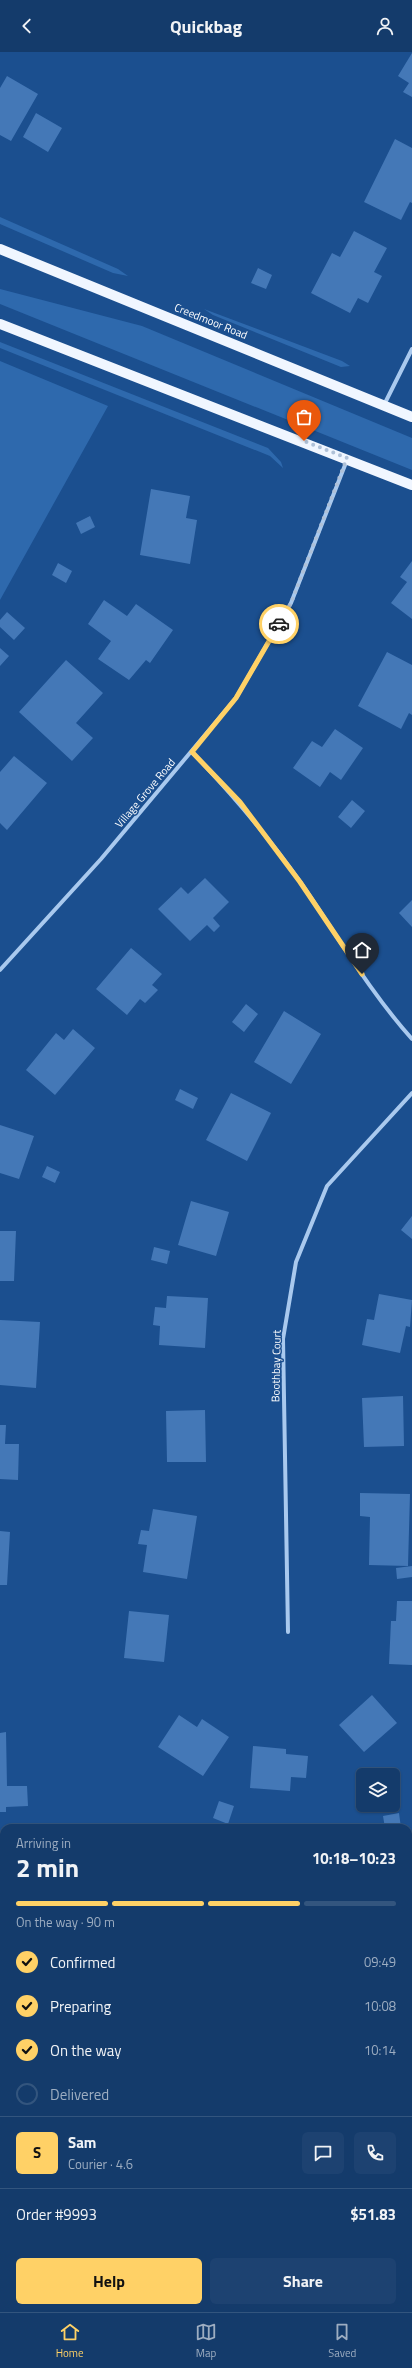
<!DOCTYPE html>
<html lang="en">
<head>
<meta charset="utf-8">
<style>
	body { margin:0; font-family:"Titillium Web",sans-serif; background:#1d4271; color:#f1f3f6; height:100vh; display:flex; flex-direction:column; font-size:15px; white-space:nowrap }
	* { box-sizing:border-box; margin:0 }
	p { font-size:13px; color:#9dadc1 }
	.icon { flex:none; width:22px; height:22px; fill:none; stroke:currentColor; stroke-width:2; stroke-linecap:round; stroke-linejoin:round }
	.map { position:relative; flex:1; overflow:hidden }
	.panel { position:absolute; left:0px; top:1772px; width:412px; height:488px; display:flex; flex-direction:column; background:#143b6b; border-radius:12px 12px 0 0; box-shadow:0 1px 3px #0004,0 0 0 1px #33557e }
	.panel>* { flex:none }
	.tools { position:absolute; left:356px; top:1716px; display:grid; gap:8px }
	.tools a { display:grid; place-items:center; width:44px; height:44px; border-radius:6px; background:#143b6b; box-shadow:0 1px 3px #0004,0 0 0 1px #33557e; font-size:20px }
	.pin { position:absolute; display:grid; place-items:center; width:34px; height:34px; color:#fff; margin:-41px -17px; border-radius:50% 50% 50% 0; rotate:-45deg; box-shadow:0 0 4px #0007 }
	.pin .icon { rotate:45deg }
	.courier { position:absolute; display:grid; place-items:center; width:40px; height:40px; margin:-20px; border:3px solid #ffd166; border-radius:50%; background:#fff; color:#222; box-shadow:0 1px 5px #0007 }
	.summary em { font-style:normal; font-weight:700 }
	.summary div { display:flex; flex-direction:column-reverse }
	.summary { display:flex; align-items:center; justify-content:space-between; height:68px; padding:0 16px }
	h1 { font-size:26px; font-weight:700; line-height:30px }
	.bar { display:grid; grid-template-columns:repeat(4,1fr); gap:6px 4px; align-content:center; height:48px; padding:0 16px }
	.bar i { height:5px; border-radius:3px; background:#33557e }
	.bar .on { background:#ffd166 }
	.bar p { grid-column:span 4 }
	.line { display:flex; align-items:center; gap:10px; padding:0 16px; border-top:1px solid #33557e }
	.line div { flex:1 }
	.round { display:grid; place-items:center; flex:none; width:42px; height:42px; border-radius:6px; background:#1d4271 }
	ol { padding:0 16px; list-style:none }
	li { display:flex; align-items:center; gap:12px; height:44px }
	li p { margin-inline-start:auto }
	li .icon { padding:4px; border-radius:50%; background:#ffd166; color:#111; stroke-width:4 }
	li:last-child { color:#9dadc1 }
	li i { width:22px; height:22px; border:2px solid #33557e; border-radius:50% }
	.primary-button { display:flex; gap:8px; margin-top:auto; padding:8px 16px }
	.primary-button a { flex:1; height:46px; border-radius:6px; background:#ffd166; color:#111; font-size:16px; font-weight:700; line-height:46px; text-align:center }
	.primary-button a+a { background:#1d4271; color:#f1f3f6 }
	header { display:flex; justify-content:space-between; align-items:center; height:52px; padding:0 16px; background:#143b6b; font-size:18px; font-weight:700 }
	.tabs { display:flex; justify-content:space-around; align-items:center; height:56px; border-top:1px solid #33557e; background:#143b6b; font-size:11px; color:#9dadc1 }
	.tabs a { display:grid; justify-items:center; gap:2px }
	.tabs .on { color:#ffd166 }
	.map>svg:first-child { display:block }
</style>
</head>
<body>
<header><svg class="icon" aria-label="back" viewBox="0 0 24 24"><path d="M15 5l-7 7 7 7"/></svg>Quickbag<svg class="icon" aria-label="person" viewBox="0 0 24 24"><circle cx="12" cy="8" r="4"/><path d="M4 21q1-7 8-7t8 7"/></svg></header>
<div class="map">
<svg width="412" height="2260" viewBox="0 0 412 2260">
	<rect width="100%" height="100%" fill="#1b4f8f"/>
	<!-- green -->
	<path fill="#2e69ad" d="M0,165L118,217L128,224L113,221L0,172Z
		M0,237L142,274L412,386V418L0,252Z
		M204,257L342,309L350,314L341,315L213,263Z
		M0,290L268,396L281,410L283,416L270,404L0,296Z
		M0,309L108,354L0,548Z"/>
	<!-- building -->
	<path fill="#4478b7" d="M412,1V45L403,40L409,31L398,24Z
		M7,24L38,42L11,89L0,83V36Z
		M36,61L62,76L48,100L23,85Z
		M395,87L412,96V151L410,150L401,168L364,150Z
		M354,179L387,196L374,220L382,224L368,251L358,246L350,261L311,241L332,201L340,205Z
		M258,216L272,223L266,237L251,231Z
		M151,437L190,444L186,466L197,468L190,512L140,503Z
		M90,464L95,475L81,482L76,471Z
		M412,509V567L391,551L407,530L400,525Z
		M58,511L72,519L66,531L52,523Z
		M104,548L127,564L136,552L173,578L150,611L146,608L129,628L98,607L111,589L88,572Z
		M7,560L25,576L14,588L0,575V568Z
		M0,596L9,604L0,614Z
		M387,600L412,613V663L409,661L401,677L358,654Z
		M66,608L103,641L76,671L93,686L72,709L19,660Z
		M335,677L363,696L341,728L330,720L320,735L293,716L312,689L322,695Z
		M14,704L47,731L7,778L0,771V720Z
		M352,748L365,759L351,776L338,765Z
		M205,826L229,850L213,866L220,874L214,880L207,873L190,889L158,857L181,835L188,842Z
		M412,848V875L399,861Z
		M131,896L162,922L152,933L158,938L145,951L140,947L127,963L96,937Z
		M246,952L258,962L244,980L232,970Z
		M284,959L321,982L291,1032L254,1010Z
		M73,977L95,996L55,1043L26,1018L56,981L64,988Z
		M180,1037L198,1046L193,1057L175,1048Z
		M231,1041L271,1061L247,1109L206,1088Z
		M0,1073L34,1084L19,1127L0,1121Z
		M47,1114L60,1120L55,1131L42,1125Z
		M191,1149L229,1160L216,1204L178,1193Z
		M412,1164V1187L401,1178Z
		M0,1179H16L14,1229H0Z
		M154,1195L170,1199L167,1212L151,1208Z
		M379,1242L412,1248L410,1275L406,1274L400,1301L362,1293L367,1267L374,1268Z
		M167,1244L208,1246L205,1296L159,1293L160,1274L153,1273L155,1255L166,1256Z
		M0,1268L40,1270L36,1336L0,1333Z
		M403,1344L404,1394L364,1395L362,1346Z
		M205,1358L206,1410H167L166,1359Z
		M0,1373H6L5,1392H19L18,1428L0,1427Z
		M360,1441L410,1442L408,1514L369,1513L370,1465L360,1464Z
		M153,1457L197,1464L187,1527L143,1520L147,1493L138,1492L141,1478L149,1479Z
		M0,1479L10,1480L7,1533H0Z
		M412,1514V1525L397,1527L396,1516Z
		M397,1549H412V1613L389,1612L391,1569H396Z
		M129,1559L169,1563L164,1610L124,1606Z
		M372,1643L397,1671L364,1700L339,1673Z
		M179,1663L197,1675L202,1667L229,1685L203,1724L158,1695Z
		M6,1680L7,1734H27L28,1754L6,1755V1760H0V1681Z
		M253,1694L286,1697V1702L308,1704L306,1726L291,1725L290,1739L250,1736Z
		M219,1749L234,1754L228,1772L213,1766Z
		M399,1761L401,1776H385L383,1764Z
		M4,1817V1878L0,1879V1818Z
		M408,1846H412V1885H408Z
		M4,1930V1972H3L0,1958V1931Z
		M408,2083H412V2143L408,2144Z
		M4,2201V2247L0,2248V2202Z"/>
	<g fill="none" stroke-linecap="round" stroke-linejoin="round">
		<!-- street -->
		<path stroke="#a9c9ee" stroke-width="4" d="M384,353L412,297
			M192,700C231,741 268,784 301,831C337,883 369,939 412,987
			M0,918L101,807L236,646L291,551L347,408
			M288,1580L283,1287L296,1210L327,1134L412,1041"/>
		<!-- secondary -->
		<path stroke="#d6e6fa" stroke-width="8" d="M408,1995L412,1996
			M0,2089L4,2087"/>
		<!-- primary -->
		<path stroke="#f0f6ff" stroke-width="10" d="M0,197L412,365
			M0,272L412,433"/>
	</g>
	<g fill="none" stroke-linecap="round" stroke-linejoin="round">
		<!-- done -->
		<path stroke="#afc1d8" stroke-width="4" stroke-dasharray="0 7.2" d="M279,572L291,551L347,406L304,389"/>
		<!-- route -->
		<path stroke="#ffd166" stroke-width="5" d="M279,572L236,646L192,700L240,750L300,830L362,922"/>
	</g>
	<g text-anchor="middle" stroke-width="3" stroke-linejoin="round" paint-order="stroke">
		<!-- street labels -->
		<g font-size="11" fill="#fff" stroke="#1b4f8f">
			<text transform="translate(211 269) rotate(22)" y="4">Creedmoor Road</text>
			<text transform="translate(145 741) rotate(-50)" y="4">Village Grove Road</text>
			<text transform="translate(276 1314) rotate(-89)" y="4">Boothbay Court</text>
		</g>
	</g>
</svg>
<div class="tools">
<a><svg class="icon" aria-label="layers" viewBox="0 0 24 24"><path d="M12 4l9 5-9 5-9-5zM3 14l9 5 9-5"/></svg></a>
</div>
<div class="pin" style="left:304px;top:389px;background:#ea580c"><svg class="icon" aria-label="bag" viewBox="0 0 24 24"><path d="M5 8h14l-1 12H6zM9 8a3 3 0 0 1 6 0"/></svg></div>
<div class="pin" style="left:362px;top:922px;background:#1f2937"><svg class="icon" aria-label="home" viewBox="0 0 24 24"><path d="M3 11l9-7 9 7M6 9v11h12V9"/></svg></div>
<div class="courier" style="left:279px;top:572px"><svg class="icon" aria-label="car" viewBox="0 0 24 24"><path d="M5 17H2v-5l4-1 3-4h7l3 4 3 1v5h-3M9 17h6M6 11h13"/><circle cx="7" cy="17" r="2"/><circle cx="17" cy="17" r="2"/></svg></div>
<section class="panel">
<div class="summary"><div><h1>2 min</h1><p>Arriving in</p></div><em>10:18–10:23</em></div>
<div class="bar"><i class="on"></i><i class="on"></i><i class="on"></i><i></i><p>On the way · 90 m</p></div>
<ol>
<li><svg class="icon" aria-label="check" viewBox="0 0 24 24"><path d="M5 12l5 5 9-10"/></svg>Confirmed<p>09:49</p></li>
<li><svg class="icon" aria-label="check" viewBox="0 0 24 24"><path d="M5 12l5 5 9-10"/></svg>Preparing<p>10:08</p></li>
<li><svg class="icon" aria-label="check" viewBox="0 0 24 24"><path d="M5 12l5 5 9-10"/></svg>On the way<p>10:14</p></li>
<li><i></i>Delivered</li>
</ol>
<div class="line" style="height:72px"><b class="round" style="background:#ffd166;color:#111">S</b><div><b>Sam</b><p>Courier · 4.6</p></div><a class="round"><svg class="icon" aria-label="chat" viewBox="0 0 24 24"><path d="M4 5h16v11H9l-5 4z"/></svg></a><a class="round"><svg class="icon" aria-label="phone" viewBox="0 0 24 24"><path d="M5 4h4l2 5-3 2q2 4 5 5l2-3 5 2v4C11 20 4 13 5 4z"/></svg></a></div>
<div class="line" style="height:52px"><div>Order #9993</div><b>$51.83</b></div>
<div class="primary-button"><a>Help</a><a>Share</a></div>
</section>
</div>
<nav class="tabs">
<a class="on"><svg class="icon" aria-label="home" viewBox="0 0 24 24"><path d="M3 11l9-7 9 7M6 9v11h12V9"/></svg>Home</a>
<a><svg class="icon" aria-label="map" viewBox="0 0 24 24"><path d="M3 6l6-2 6 2 6-2v14l-6 2-6-2-6 2zM9 4v14M15 6v14"/></svg>Map</a>
<a><svg class="icon" aria-label="saved" viewBox="0 0 24 24"><path d="M7 4h10v16l-5-4-5 4z"/></svg>Saved</a>
</nav>
</body>
</html>
